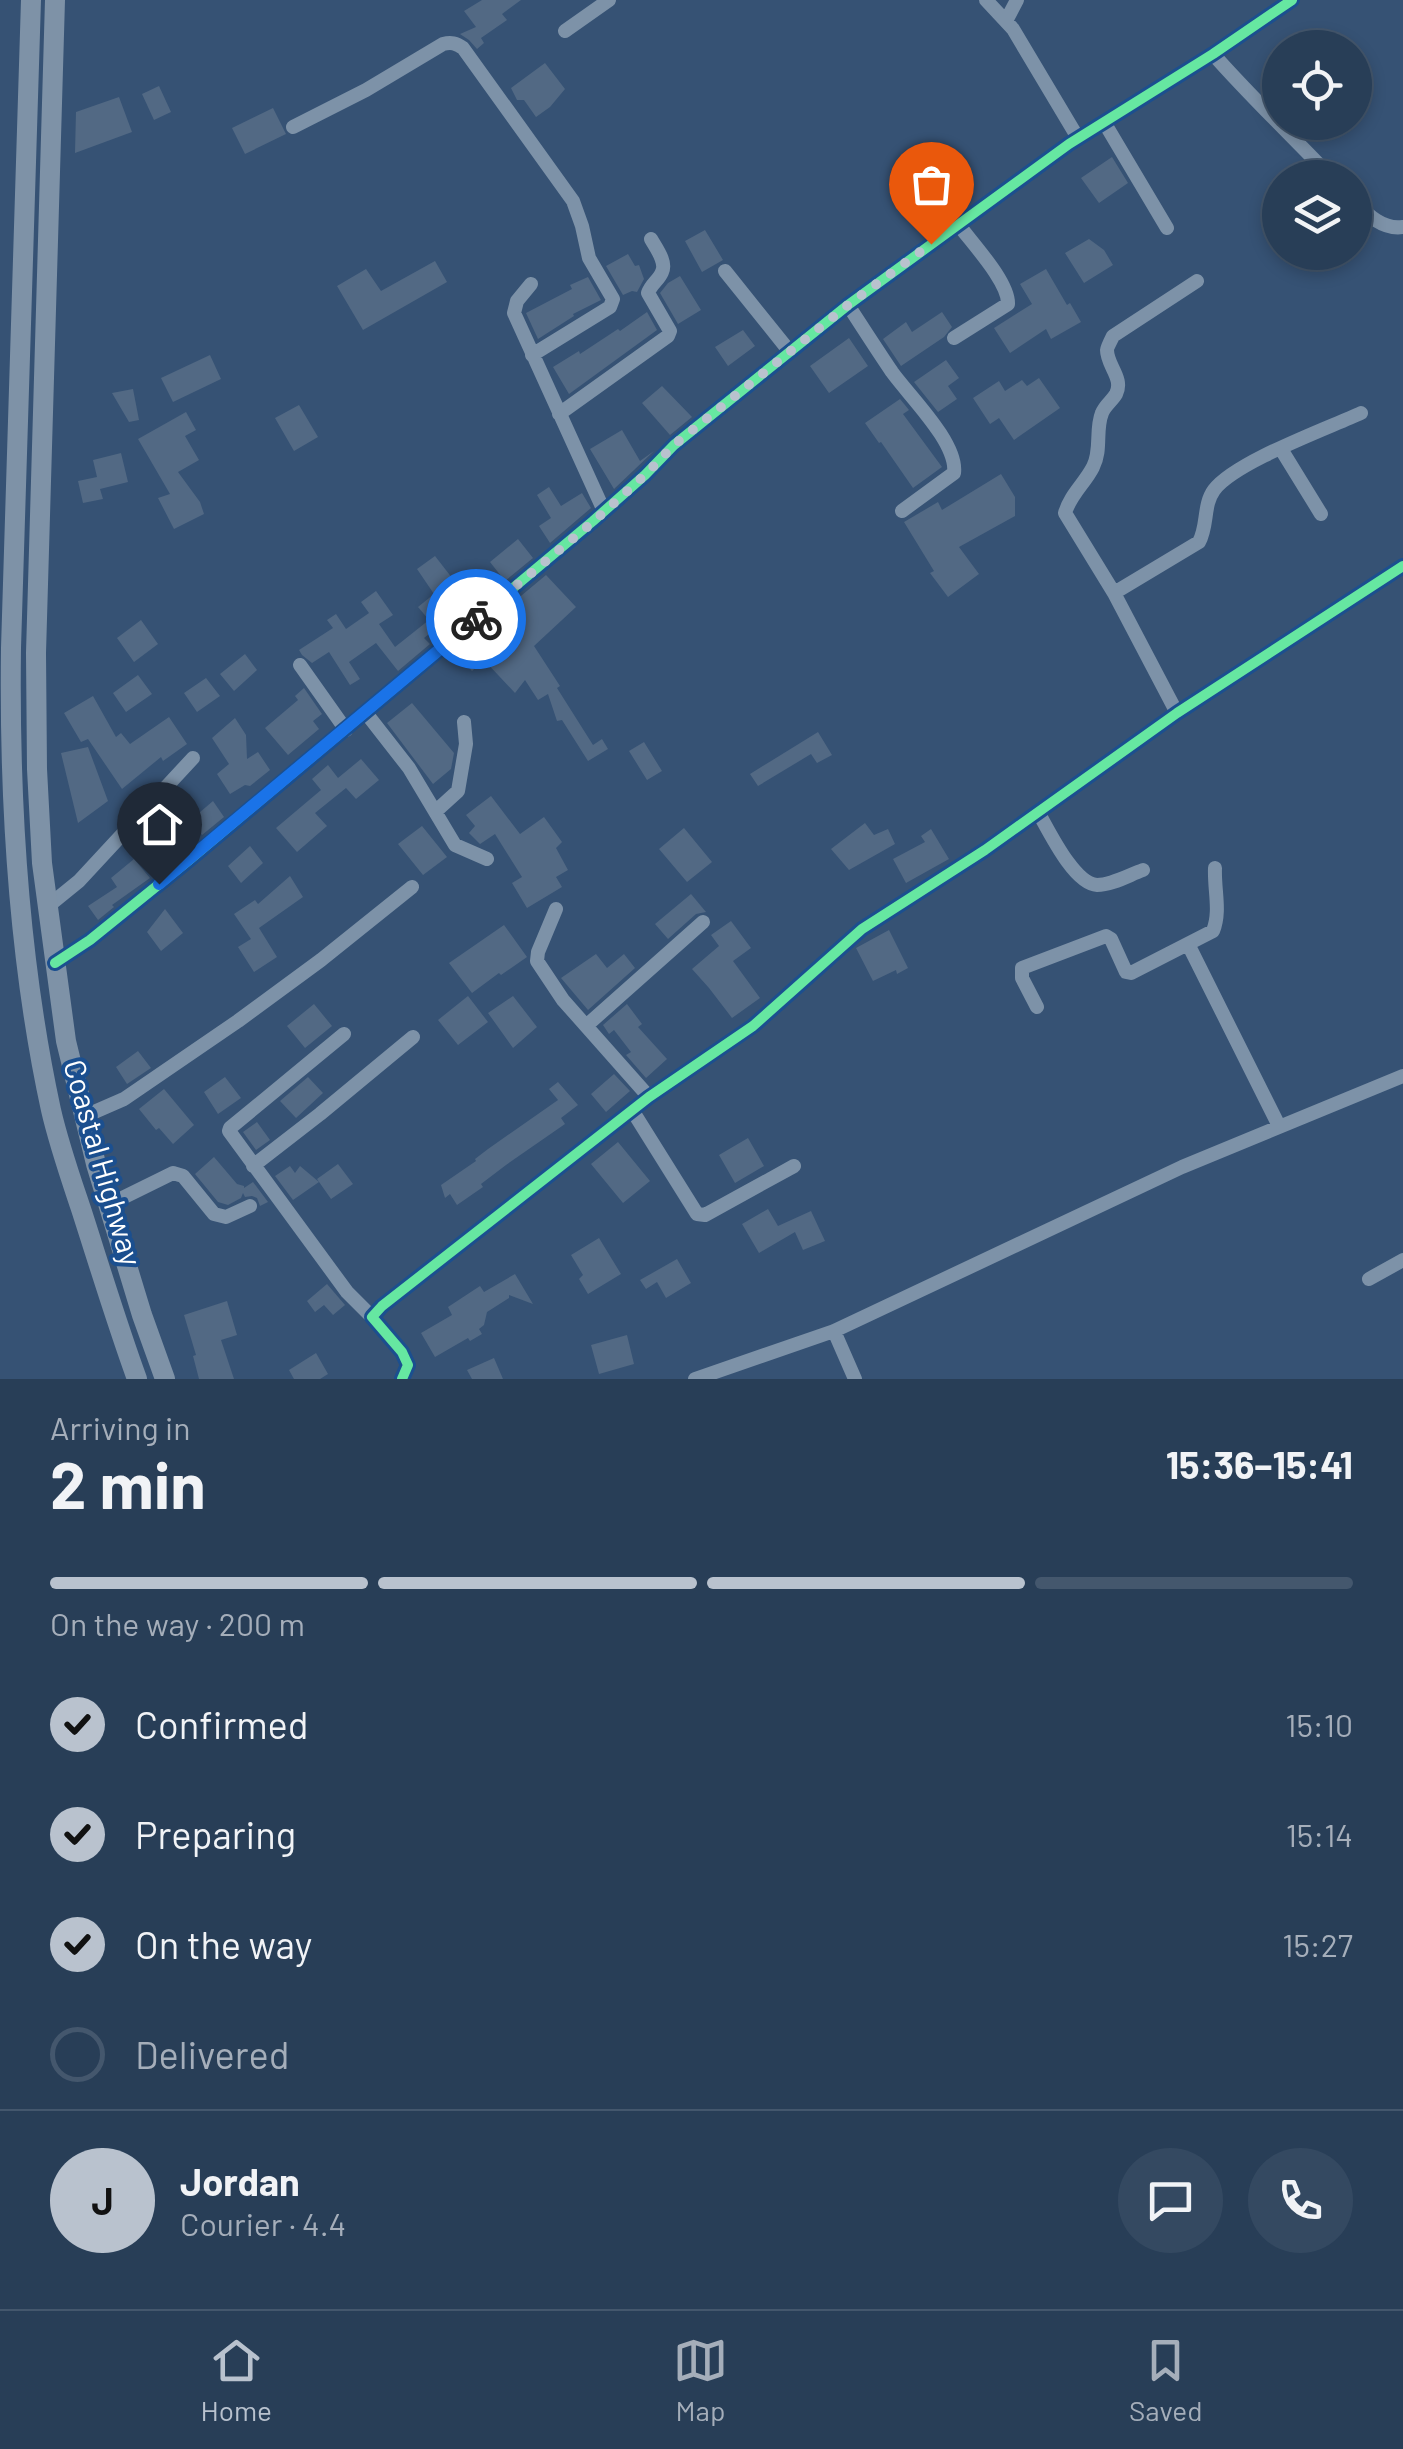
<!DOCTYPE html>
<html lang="en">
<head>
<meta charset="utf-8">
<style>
	body { margin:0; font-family:Barlow,sans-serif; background:#344961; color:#f1f3f6; height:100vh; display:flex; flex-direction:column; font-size:38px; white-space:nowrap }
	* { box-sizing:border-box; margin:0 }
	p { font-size:32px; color:#a5aeba }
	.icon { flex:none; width:55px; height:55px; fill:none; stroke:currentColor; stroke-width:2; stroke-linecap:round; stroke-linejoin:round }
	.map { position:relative; height:1379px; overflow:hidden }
	.details { display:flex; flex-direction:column; background:#283e57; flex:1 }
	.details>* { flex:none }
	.buttons { position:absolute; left:1262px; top:30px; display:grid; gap:20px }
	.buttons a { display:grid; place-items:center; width:110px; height:110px; border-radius:50%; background:#283e57; box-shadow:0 5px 15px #0003,0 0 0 2px #44576d; font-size:50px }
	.pin { position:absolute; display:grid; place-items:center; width:85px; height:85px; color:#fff; margin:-102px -42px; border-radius:50% 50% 50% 0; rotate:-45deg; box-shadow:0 0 10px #0007 }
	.pin .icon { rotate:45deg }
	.courier { position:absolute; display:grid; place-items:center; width:100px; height:100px; margin:-50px; border:8px solid #1a73e8; border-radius:50%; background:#fff; color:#222; box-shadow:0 2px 12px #0007 }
	.overview em { font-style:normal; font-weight:700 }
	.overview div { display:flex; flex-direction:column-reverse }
	.overview { display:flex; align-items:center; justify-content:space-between; height:170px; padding:0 50px }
	h1 { font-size:65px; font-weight:700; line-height:75px }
	.bar { display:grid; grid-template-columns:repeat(4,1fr); gap:15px 10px; align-content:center; height:120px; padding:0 50px }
	.bar i { height:12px; border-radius:8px; background:#44576d }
	.bar .selected { background:#b9c2ce }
	.bar p { grid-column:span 4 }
	.line { display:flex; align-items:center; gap:25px; padding:0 50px; border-top:2px solid #44576d }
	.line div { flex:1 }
	.round { display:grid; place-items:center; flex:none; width:105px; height:105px; border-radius:52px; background:#344961 }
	ol { padding:0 50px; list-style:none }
	li { display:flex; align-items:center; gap:30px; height:110px }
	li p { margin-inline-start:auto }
	li .icon { padding:10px; border-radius:50%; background:#b9c2ce; color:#111; stroke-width:4 }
	li:last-child { color:#a5aeba }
	li i { width:55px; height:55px; border:5px solid #44576d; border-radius:50% }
	.menu { display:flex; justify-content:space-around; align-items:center; height:140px; border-top:2px solid #44576d; background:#283e57; font-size:28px; color:#a5aeba }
	.menu a { display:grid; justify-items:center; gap:5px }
	.menu .selected { color:#b9c2ce }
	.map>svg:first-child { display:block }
</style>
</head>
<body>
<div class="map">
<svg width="1403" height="1379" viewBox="0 0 1403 1379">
	<rect width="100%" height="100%" fill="#365274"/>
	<!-- building -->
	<path fill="#526984" d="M482,0H521L502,14L507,20L481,38L484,43L477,49L469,40L460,34L476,27L464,11Z
		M545,63L565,89L550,107L536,117L524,100H517L511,88Z
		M159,86L171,112L154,120L142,94Z
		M119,97L132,132L75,153L76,112Z
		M273,108L286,134L245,154L232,128Z
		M1112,157L1128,183L1099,203L1081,178Z
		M705,230L723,260L702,272L685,241Z
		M1089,239L1104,250L1113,265L1084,283L1065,253Z
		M628,254L635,266L639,265L644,279L637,292L632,291L623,295L606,266Z
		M435,261L447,282L363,330L337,286L366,269L381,291Z
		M1046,269L1067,305L1070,303L1081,322L1051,339L1046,329L1010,353L994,328L1032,304L1020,284Z
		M680,276L701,310L678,324L660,293L668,283Z
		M588,277L601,300L573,314L574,316L538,339L526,313L572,289L570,285Z
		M647,312L657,330L569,394L553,367L579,351L580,354L618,329L620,331Z
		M942,312L952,327L944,337L901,366L883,339L906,322L912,332Z
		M743,330L755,346L728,366L715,347Z
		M849,338L868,366L829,393L810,366Z
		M210,355L221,379L173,402L161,378Z
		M946,360L959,378L948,386L957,399L938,412L914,382Z
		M1039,378L1060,408L1014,440L999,418L990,424L973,398L999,381L1005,391L1022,380L1027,386Z
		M662,386L692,417L670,435L642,403Z
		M133,389L139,420L129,422L112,393Z
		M900,399L909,410L903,414L942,467L913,488L881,442L879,443L865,423Z
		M299,405L318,437L294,451L275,418Z
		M186,412L196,430L185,436L199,460L178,472L200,502L204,514L174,529L158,498L170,494L138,439Z
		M622,430L640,461L654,451L614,489L590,449Z
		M121,453L128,482L100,489L103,499L83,503L78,481L97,477L93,460Z
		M1001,474L1015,497V516L959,547L979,574L948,597L930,573L934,571L904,522L938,502L942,510Z
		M549,487L561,506L582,493L591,508L550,543L539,526L551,518L537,495Z
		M518,539L533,558L505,581L490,562Z
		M435,556L456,583L474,571L489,594L466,611L463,607L424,638L430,644L398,671L376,643L349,662L360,679L350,685L329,652L312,663L302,655L299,650L333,628L327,620L336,614L346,629L369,613L361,602L376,591L393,615L379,624L395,647L429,620L418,607L434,594L417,569Z
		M546,575L576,607L534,646L560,686L557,688L593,745L602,739L608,749L588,761L562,720L557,721L548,694L538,700L525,680L515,693L484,660L472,671L454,652Z
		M141,620L158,644L134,662L117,638Z
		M245,654L257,670L234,691L220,674Z
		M138,675L152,694L126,712L113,693Z
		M206,678L220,696L197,712L184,693Z
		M304,688L322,714L313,721L319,729L288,755L265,728L298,700L295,696Z
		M93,696L116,737L121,733L130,744L169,717L187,744L163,761L161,757L122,789L88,739L81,742L64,713Z
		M412,703L454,753L451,769L433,784L387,723Z
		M235,718L246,735L247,759L258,752L270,770L250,786L245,785L230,794L217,774L229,764L212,738Z
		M818,732L832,755L817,763L811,754L758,786L750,774Z
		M644,742L662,771L647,780L629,751Z
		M88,747L108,801L78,823L61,753Z
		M361,759L379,780L356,799L346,788L315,813L327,826L297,852L276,828L321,790L312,779L328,765L338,778Z
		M491,796L520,834L544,817L562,842L556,848L568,870L556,877L562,887L527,908L512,883L522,877L495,834L480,844L469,833L475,826L466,815Z
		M213,801L224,817L202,835L192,819Z
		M176,821L184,845L178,854L166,861L151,842Z
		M865,823L874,835L888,829L895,844L849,870L831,849Z
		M422,826L447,857L423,875L398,844Z
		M684,828L712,862L687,882L659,849Z
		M931,829L949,859L906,883L893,859L925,842L921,836Z
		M250,846L263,863L241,883L228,866Z
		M134,859L150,878L112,905L114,907L98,920L88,906L117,887L111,878Z
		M290,876L303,897L259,928L277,957L254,972L238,947L251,939L234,914L255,900L258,904Z
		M691,894L706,912L696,914L668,939L655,924Z
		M165,909L183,933L161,951L147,932Z
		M731,921L751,948L733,961L760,998L732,1018L709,988L692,969L719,946L711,935Z
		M504,925L527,957L501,975L499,973L472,993L449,963Z
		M889,930L908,968L897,974L896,970L873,981L856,948Z
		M596,954L607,968L624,954L635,968L588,1010L561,978Z
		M468,996L488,1022L458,1045L438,1020Z
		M513,996L537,1027L513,1048L488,1013Z
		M314,1004L332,1026L305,1048L287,1026Z
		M627,1004L642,1024L638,1027L667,1059L646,1078L626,1055L631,1052L614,1030L609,1034L603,1025Z
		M138,1051L151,1068L127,1084L116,1067Z
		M614,1074L630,1091L606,1112L591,1094Z
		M225,1077L241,1098L218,1114L204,1092Z
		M308,1077L323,1093L296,1118L280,1101Z
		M558,1082L578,1105L561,1118L565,1124L506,1165L481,1184L483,1187L457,1205L450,1194L445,1198L441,1185L476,1161L475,1159L488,1149L558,1100L549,1089Z
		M164,1089L194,1125L173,1144L159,1128L156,1130L139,1109Z
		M257,1122L270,1140L256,1150L243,1132Z
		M748,1138L764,1166L735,1183L719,1155Z
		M618,1142L650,1181L623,1203L591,1164Z
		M214,1157L237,1184L244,1186V1188L253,1182L268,1202L260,1206L257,1198L252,1196L245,1197L243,1193L241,1198L228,1205L218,1202L195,1174Z
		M338,1164L353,1184L331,1199L317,1179Z
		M290,1166L295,1173L300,1166L319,1182L293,1200L275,1176Z
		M768,1209L778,1226L811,1211L825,1241L803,1250L795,1232L759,1253L742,1224Z
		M599,1238L621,1274L588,1294L579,1279L583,1275L571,1255Z
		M677,1259L691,1283L666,1298L657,1282L646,1289L640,1280Z
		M515,1274L533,1304L509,1295V1298L487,1312L484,1325L479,1329L482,1334L470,1341L468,1338L435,1357L421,1333L452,1315L448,1307L480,1286L484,1292Z
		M327,1284L345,1305L333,1315L324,1305L315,1312L307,1301Z
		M227,1301L237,1335L221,1340L234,1379H199L193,1356L196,1355L184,1315Z
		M627,1335L634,1364L599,1374L591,1345Z
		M316,1353L328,1374L320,1379H294L289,1370Z
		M494,1358L503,1379H472L467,1370Z"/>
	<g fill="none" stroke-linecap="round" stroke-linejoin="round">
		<!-- minor -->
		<path stroke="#7d92a8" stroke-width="14" d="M986,0L1013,29L1078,138
			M1006,21L1017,0
			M565,31L609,0
			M1213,54C1251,97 1292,136 1332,178
			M1104,122L1167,228
			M293,127L366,90L443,44C451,42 456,43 463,48L573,201L582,226L589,258L613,299L610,307L532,355
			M1355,202C1368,215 1383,230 1403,227
			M725,271L790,352
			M531,284L517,301L514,313L604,511
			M848,305C863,328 877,350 892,372C910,397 958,443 954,473L902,511
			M954,338L1008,304C1009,282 972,243 958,224
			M559,414L668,336L670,331L648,293C651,284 659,280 662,272C667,262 656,248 651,239
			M1281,449L1321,514
			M1114,593L1199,542C1208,526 1203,505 1214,490C1235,462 1326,429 1361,413
			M300,665L346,730
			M366,713L409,768L455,845L487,859
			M1177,713L1114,593L1065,513C1070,495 1085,483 1093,467C1102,450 1095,430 1102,413C1105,405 1112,401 1116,394C1124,378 1107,366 1107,350C1107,348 1112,338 1113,336L1197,281
			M436,811L458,791L466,744L464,722
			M1038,812C1049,831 1074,884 1097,885C1112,885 1129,875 1143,870
			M47,907L79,881L193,758
			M556,909L538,952L537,961L563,1000L649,1097
			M1188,944L1279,1126
			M55,963L90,940L189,860L593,521L645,475L674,445L848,305L1069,144L1213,54L1292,0
			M1037,1007L1022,978V968L1106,936L1111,939L1126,972L1131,973L1213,931C1221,911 1214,890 1215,868
			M586,1026L703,922
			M344,1034L230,1128L229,1131L347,1292L372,1317
			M632,1110L697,1214L705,1215L794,1166
			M85,1116L124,1099L238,1021L321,960L412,887
			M253,1166L320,1114L413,1037
			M108,1205L173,1173L183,1176L214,1214L226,1217L250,1206
			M1369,1279L1403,1260
			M834,1331L855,1379
			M402,1379L408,1365L402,1352L372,1317L382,1306L649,1097L753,1026L862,929L985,850L1177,713L1403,566
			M695,1379L834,1331L1182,1167L1403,1076"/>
		<!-- highway -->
		<path stroke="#7e92a7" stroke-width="20" d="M31,0L11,648C9,803 18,958 51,1110C59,1145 71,1179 82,1212C100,1268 117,1324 137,1379
			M55,0L36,653L37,769L42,863L66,1041L96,1164L142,1315L165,1379"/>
		<defs>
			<path id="cycleway" d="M55,963L90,940L189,860L593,521L645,475L674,445L848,305L1069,144L1213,54L1292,0
				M402,1379L408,1365L402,1352L372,1317L382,1306L649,1097L753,1026L862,929L985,850L1177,713L1403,566"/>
		</defs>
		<!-- cycleway casing -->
		<use href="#cycleway" stroke="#1b4f8f" stroke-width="16"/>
		<!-- cycleway -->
		<use href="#cycleway" stroke="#66e7a1" stroke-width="10"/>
	</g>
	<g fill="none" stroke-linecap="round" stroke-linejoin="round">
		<!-- done -->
		<path stroke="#b9c2ce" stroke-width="10" stroke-dasharray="0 18" d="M476,619L593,522L645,475L674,445L848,305L931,244"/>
		<!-- route -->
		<path stroke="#1a73e8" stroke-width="12" d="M159,884L476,619"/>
	</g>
	<g text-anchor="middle" stroke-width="8" stroke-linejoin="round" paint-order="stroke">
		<!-- street labels -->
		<g font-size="30" fill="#fff" stroke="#1b4f8f">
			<text transform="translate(102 1163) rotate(74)" y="10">Coastal Highway</text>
		</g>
	</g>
</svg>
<div class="buttons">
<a><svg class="icon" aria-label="locate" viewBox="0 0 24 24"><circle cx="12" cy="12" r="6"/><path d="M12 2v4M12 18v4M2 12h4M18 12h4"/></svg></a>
<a><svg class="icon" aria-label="layers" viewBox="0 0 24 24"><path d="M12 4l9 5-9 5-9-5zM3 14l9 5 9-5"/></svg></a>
</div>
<div class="pin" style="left:931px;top:244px;background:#ea580c"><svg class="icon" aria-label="bag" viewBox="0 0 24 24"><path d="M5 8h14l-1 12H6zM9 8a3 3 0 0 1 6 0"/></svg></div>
<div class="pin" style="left:159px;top:884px;background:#1f2937"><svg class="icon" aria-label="home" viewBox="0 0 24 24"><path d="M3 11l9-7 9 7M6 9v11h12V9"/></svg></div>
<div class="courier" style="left:476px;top:619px"><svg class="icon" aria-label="bike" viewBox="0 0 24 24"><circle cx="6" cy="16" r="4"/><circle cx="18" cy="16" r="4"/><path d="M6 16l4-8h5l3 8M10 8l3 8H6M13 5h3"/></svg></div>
</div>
<section class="details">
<div class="overview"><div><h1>2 min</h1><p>Arriving in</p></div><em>15:36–15:41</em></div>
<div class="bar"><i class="selected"></i><i class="selected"></i><i class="selected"></i><i></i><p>On the way · 200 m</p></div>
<ol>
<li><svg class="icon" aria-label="check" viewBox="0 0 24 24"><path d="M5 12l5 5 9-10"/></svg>Confirmed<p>15:10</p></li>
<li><svg class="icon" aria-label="check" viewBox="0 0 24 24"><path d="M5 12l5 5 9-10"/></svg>Preparing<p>15:14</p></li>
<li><svg class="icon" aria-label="check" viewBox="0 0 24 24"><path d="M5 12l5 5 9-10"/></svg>On the way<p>15:27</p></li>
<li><i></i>Delivered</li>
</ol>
<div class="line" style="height:180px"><b class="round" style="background:#b9c2ce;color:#111">J</b><div><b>Jordan</b><p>Courier · 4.4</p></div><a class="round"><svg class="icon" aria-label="chat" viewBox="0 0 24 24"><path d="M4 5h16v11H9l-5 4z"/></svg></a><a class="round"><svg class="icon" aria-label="phone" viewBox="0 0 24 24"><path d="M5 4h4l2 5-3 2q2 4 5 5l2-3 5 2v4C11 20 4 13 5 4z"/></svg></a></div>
</section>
<nav class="menu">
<a class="selected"><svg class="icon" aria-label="home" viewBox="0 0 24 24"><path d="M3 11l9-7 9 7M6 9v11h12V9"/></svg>Home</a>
<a><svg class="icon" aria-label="map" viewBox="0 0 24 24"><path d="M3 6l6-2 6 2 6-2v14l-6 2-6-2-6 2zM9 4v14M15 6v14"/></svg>Map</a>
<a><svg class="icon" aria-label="saved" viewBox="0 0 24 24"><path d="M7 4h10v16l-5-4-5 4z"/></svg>Saved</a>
</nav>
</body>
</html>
